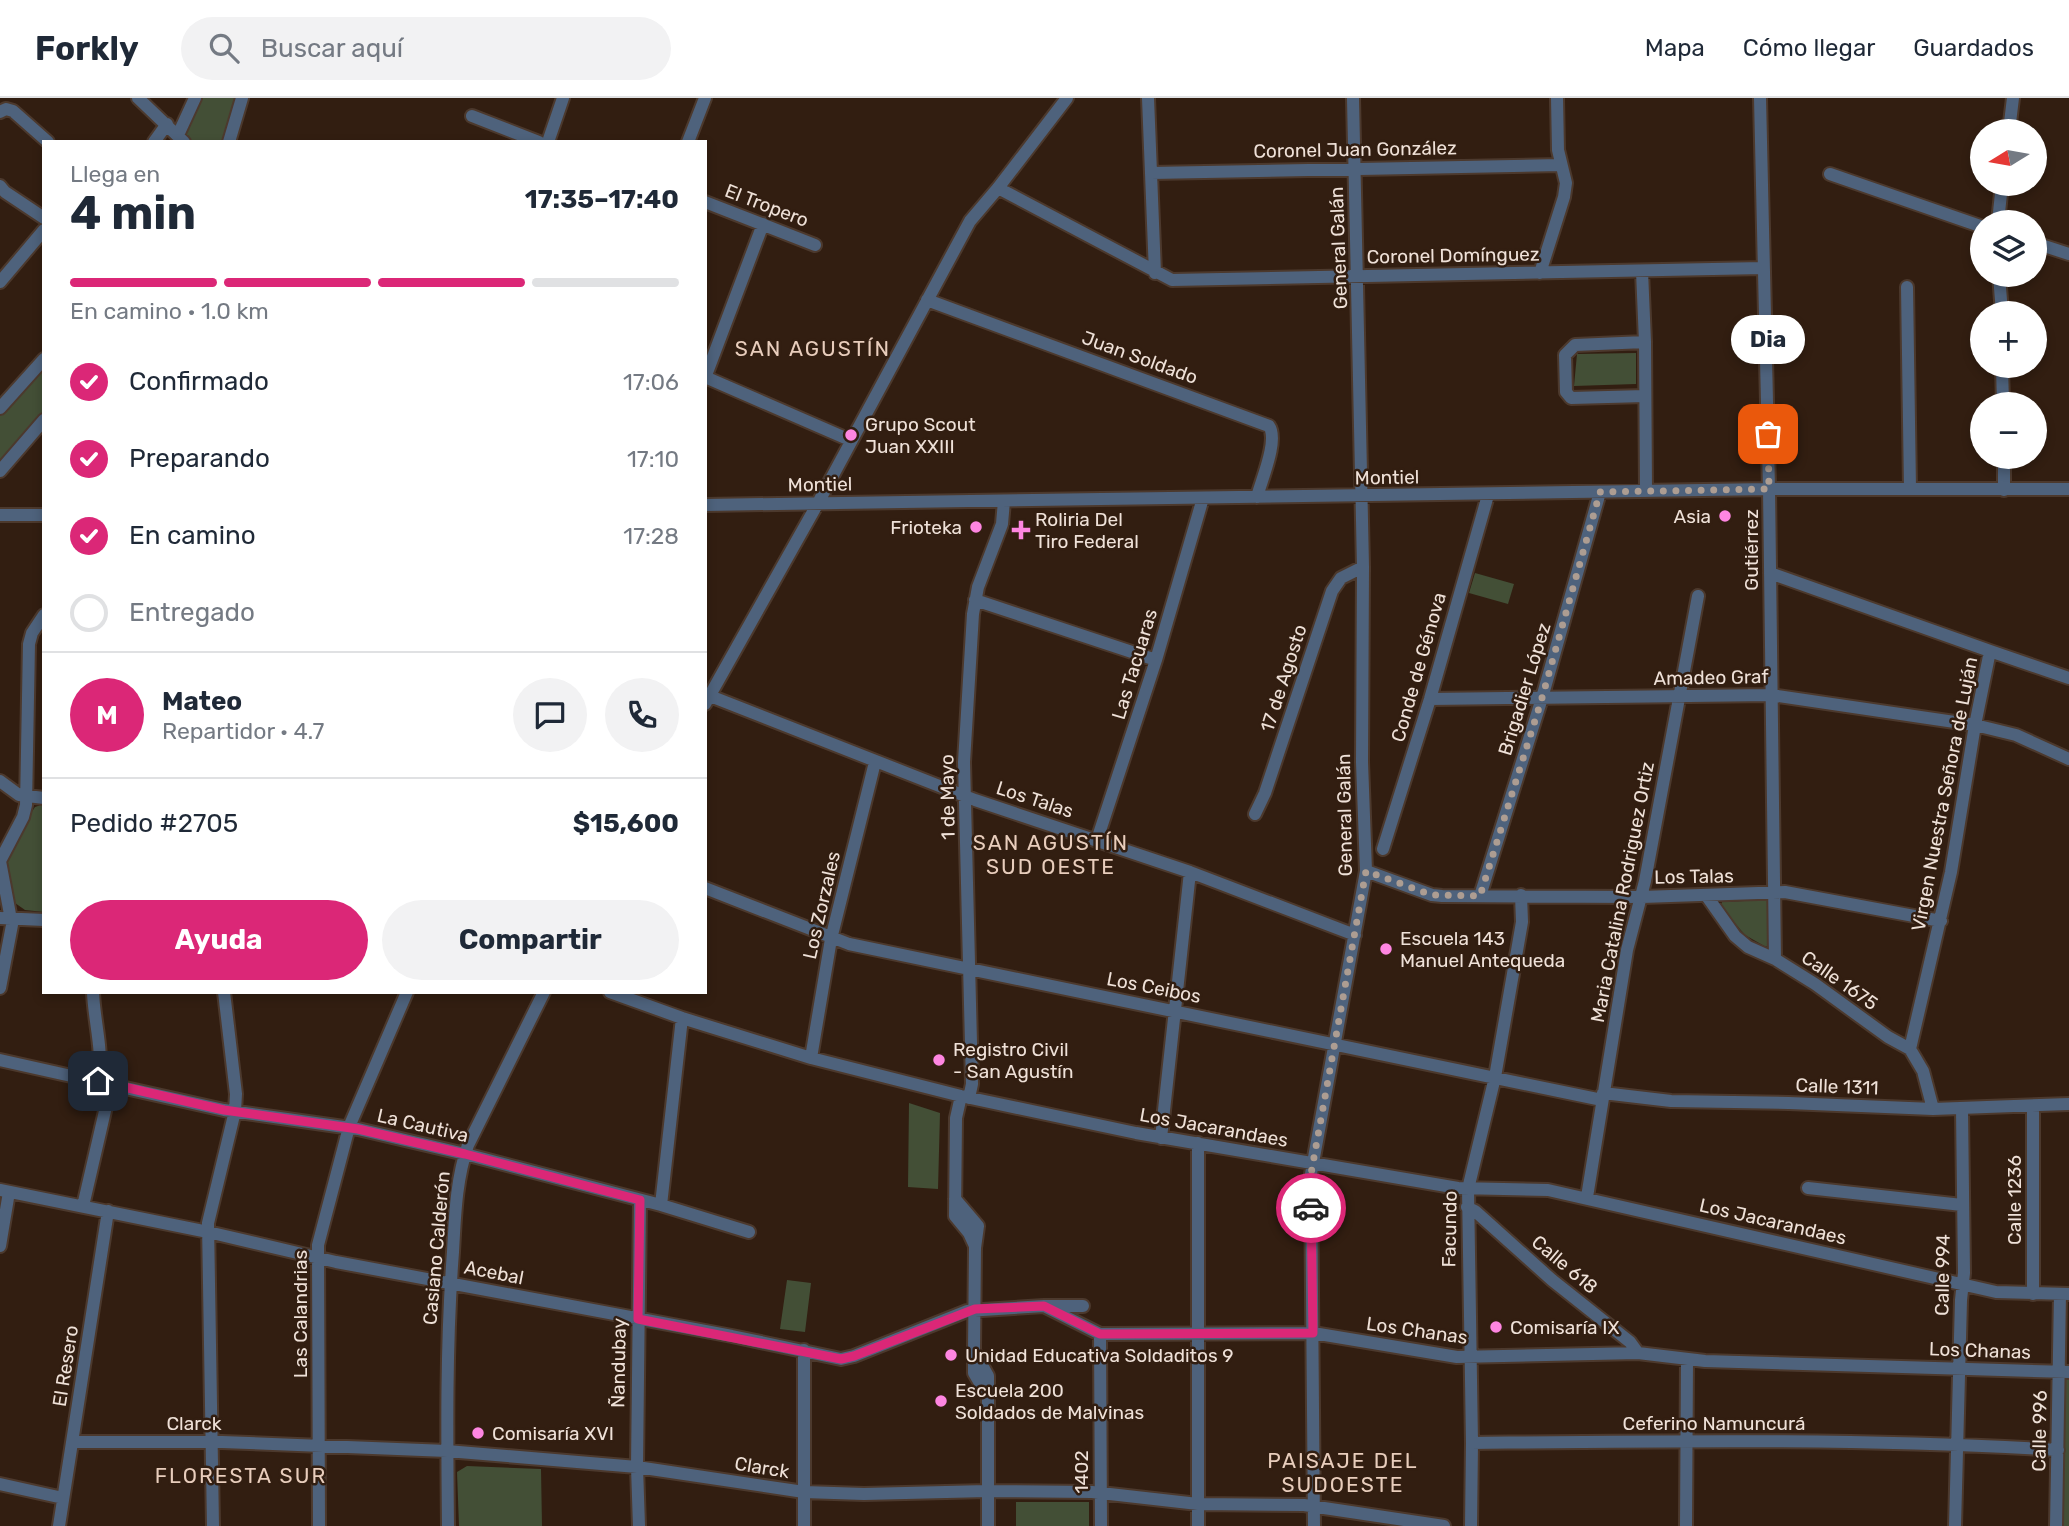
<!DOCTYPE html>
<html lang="es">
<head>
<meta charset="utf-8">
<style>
	body { margin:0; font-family:Rubik,sans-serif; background:#f2f2f3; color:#1f2937; height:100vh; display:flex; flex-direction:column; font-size:26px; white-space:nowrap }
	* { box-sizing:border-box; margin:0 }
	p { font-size:23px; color:#747a83 }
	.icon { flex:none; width:38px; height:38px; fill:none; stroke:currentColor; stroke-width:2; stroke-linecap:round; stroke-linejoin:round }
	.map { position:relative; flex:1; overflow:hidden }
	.sheet { position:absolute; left:42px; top:42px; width:665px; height:854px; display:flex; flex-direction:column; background:#fff; border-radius:0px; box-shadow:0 4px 10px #0003 }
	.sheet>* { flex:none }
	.needle { width:46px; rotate:259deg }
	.buttons { position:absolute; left:1970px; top:21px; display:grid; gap:14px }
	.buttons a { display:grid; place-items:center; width:77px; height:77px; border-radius:50%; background:#fff; box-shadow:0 4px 10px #0003; font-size:35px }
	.pin { position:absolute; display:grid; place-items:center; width:60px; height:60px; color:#fff; margin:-30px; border-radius:14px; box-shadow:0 4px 10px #0006 }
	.courier { position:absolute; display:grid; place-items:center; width:70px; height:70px; margin:-35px; border:5px solid #db2777; border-radius:50%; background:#fff; color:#222; box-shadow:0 2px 9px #0007 }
	.bubble { position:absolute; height:49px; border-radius:24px; background:#fff; box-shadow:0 4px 10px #0003; font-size:23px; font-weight:700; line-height:49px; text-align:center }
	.overview em { font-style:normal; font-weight:700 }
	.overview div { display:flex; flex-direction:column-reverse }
	.overview { display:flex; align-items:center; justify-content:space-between; height:119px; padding:0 28px }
	h1 { font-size:46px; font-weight:700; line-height:52px }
	.bar { display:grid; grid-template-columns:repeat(4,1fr); gap:10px 7px; align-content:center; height:84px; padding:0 28px }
	.bar i { height:9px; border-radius:5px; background:#e0e1e3 }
	.bar .active { background:#db2777 }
	.bar p { grid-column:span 4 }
	.line { display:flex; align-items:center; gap:18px; padding:0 28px; border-top:2px solid #e0e1e3 }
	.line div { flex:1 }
	.round { display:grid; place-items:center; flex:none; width:74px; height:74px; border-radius:37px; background:#f2f2f3 }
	ol { padding:0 28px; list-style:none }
	li { display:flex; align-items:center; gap:21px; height:77px }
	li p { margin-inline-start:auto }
	li .icon { padding:7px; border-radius:50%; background:#db2777; color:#fff; stroke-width:4 }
	li:last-child { color:#747a83 }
	li i { width:38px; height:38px; border:4px solid #e0e1e3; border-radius:50% }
	.button { display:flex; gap:14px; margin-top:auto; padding:14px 28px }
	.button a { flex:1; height:80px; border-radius:42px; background:#db2777; color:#fff; font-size:28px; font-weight:700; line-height:80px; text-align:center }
	.button a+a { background:#f2f2f3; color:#1f2937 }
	header { display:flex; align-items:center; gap:42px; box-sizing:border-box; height:98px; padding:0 35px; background:#fff; border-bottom:2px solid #e0e1e3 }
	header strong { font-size:33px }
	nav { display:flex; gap:38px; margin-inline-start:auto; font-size:24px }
	.search { width:490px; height:63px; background:#f2f2f3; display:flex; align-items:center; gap:18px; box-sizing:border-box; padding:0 24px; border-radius:38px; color:#747a83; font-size:26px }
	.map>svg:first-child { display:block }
</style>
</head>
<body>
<header>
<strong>Forkly</strong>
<div class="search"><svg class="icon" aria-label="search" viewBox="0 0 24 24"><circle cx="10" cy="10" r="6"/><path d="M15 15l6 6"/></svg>Buscar aquí</div>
<nav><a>Mapa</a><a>Cómo llegar</a><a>Guardados</a></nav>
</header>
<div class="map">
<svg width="2069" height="1428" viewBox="0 0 2069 1428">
	<rect width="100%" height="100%" fill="#321e11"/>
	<!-- green -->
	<path fill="#434f36" d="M199,0H235L222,44H188L185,36Z
		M1636,255V286L1574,288L1577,256Z
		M44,267V314L0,365V315Z
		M1475,475L1514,486L1508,506L1469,495Z
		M44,706V814L25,812L15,805L6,764L29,718L35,709Z
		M1766,802L1771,805V844L1766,849L1745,837L1721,809L1722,804Z
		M909,1005L940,1015L938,1091L908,1089Z
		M787,1182L811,1185L805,1234L780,1231Z
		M2059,1273L2069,1274V1428H2056Z
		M467,1368L541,1371L542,1428H459L457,1374Z
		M1016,1404H1089V1428H1016Z"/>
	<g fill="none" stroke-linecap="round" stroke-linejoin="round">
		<defs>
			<path id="minor" d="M138,0L184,44
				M1148,0L1155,175
				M1760,0L1769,391L1775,861
				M0,14L6,11L13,13L48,44
				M472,18L539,44
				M2009,33L2013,0
				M178,37L195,0
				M154,44L167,26
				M229,44L242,0
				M548,44L563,0
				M688,44L705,0
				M1151,75L1560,67
				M1830,76L1983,129
				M0,88L5,94L44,120
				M998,90L1172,182L1763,170
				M705,104L815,147
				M1998,124L2002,86
				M2035,145L2069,156
				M1642,173L1645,244L1646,393
				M1540,175L1564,99L1566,85L1558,52L1557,0
				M1999,177L2002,215
				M0,184L44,132
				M1907,189L1910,391
				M927,202L1269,328C1279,342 1261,383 1257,399
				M1645,244L1575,247L1565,257L1566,294L1571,300L1645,298
				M2002,268L2003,306
				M705,279L850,342
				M705,280L763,126
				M0,310L44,261
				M2004,359V392
				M0,373L44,322
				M705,407L1769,391H2069
				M0,417H44
				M1770,475L1990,553L1975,627L1951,774L1910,951
				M975,502L1156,562
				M1990,553L2069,580
				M705,596L975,702L1190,774L1355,837
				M1430,601L1771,597L1975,627L2016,637L2069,661
				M705,606L818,405L970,123L998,90L1067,0
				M0,683L19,697L44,700
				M1255,716L1265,695L1332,493L1341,480L1363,469
				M1097,742L1156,562L1203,400
				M1383,751L1430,601L1488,397
				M1366,773L1432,797L1442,798L1642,799L1785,794L1941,823
				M705,790L849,846L1602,1002
				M1706,797L1735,838L1748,849L1775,861L1815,886L1888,939L1910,951L1923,973L1933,1011
				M1480,798L1542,600L1600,394
				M0,820L44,822
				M0,890L12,827L0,763L23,719L26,707L29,546L32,535L44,517
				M93,894C94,924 104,954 98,983
				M610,894L682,920L811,960L961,998L1136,1035L1458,1090L1548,1092L1996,1194L2069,1196
				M811,960L831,841L875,664
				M0,962L224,1012L358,1031L465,1056L661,1107L749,1134
				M1603,995L1671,1003L1789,1005L1933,1011L2069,1006
				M961,998L956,1020L955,1118L969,1135L975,1148
				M969,1000L972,986L964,664L973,516L978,489L1002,426L1004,403
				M2033,1008V1196
				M1161,1040L1190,774
				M1198,1045V1428
				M1808,1090L1962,1107
				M0,1092L208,1134L336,1164L732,1238L841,1261L854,1258L967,1213L1044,1208L1100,1236L1313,1235L1457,1259L1638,1255L1705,1263L2069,1274
				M1587,1099L1627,852L1645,783L1698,498
				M955,1101L978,1128L975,1150L974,1253
				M661,1107L682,920
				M83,1108L108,1000L107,985
				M1467,1109L1475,1113L1552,1182L1630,1244L1638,1255
				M0,1148L9,1094
				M1044,1208H1083
				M1100,1236L1101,1428
				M987,1297L974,1275V1253L988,1278V1428
				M73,1344H222L447,1353L637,1369L804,1394L864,1396L987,1393L1092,1394L1198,1406L1304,1407L1444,1428
				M1472,1345C1667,1343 1863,1340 2058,1352
				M0,1386L63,1400
				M59,1428L108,1113
				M213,1428L208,1125L235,1013L236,996L224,894
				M319,1428L318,1147L349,1029L407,894
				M448,1428C447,1337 446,1245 453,1154C455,1118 456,1081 468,1047L544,894
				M639,1428L637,1369L640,1102
				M804,1428V1252
				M1314,1428L1311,1076L1366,773L1362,664L1363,469L1353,0
				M1471,1428L1472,1345L1468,1091L1495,979L1522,824L1521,797
				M1686,1428L1687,1261
				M1955,1428L1961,1202L1964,1175L1962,1011
				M2056,1428L2060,1196"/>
		</defs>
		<!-- minor casing -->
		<use href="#minor" stroke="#4c392d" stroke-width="16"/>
		<!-- minor -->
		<use href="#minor" stroke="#4e627c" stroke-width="12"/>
	</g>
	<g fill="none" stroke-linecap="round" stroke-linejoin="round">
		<!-- done -->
		<path stroke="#ad9d92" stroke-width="7" stroke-dasharray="0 12.6" d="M1311,1110V1076L1366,773L1432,797L1480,798L1542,600L1600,394L1769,391L1768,336"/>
		<!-- route -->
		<path stroke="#db2777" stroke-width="9" d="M98,983L224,1012L358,1031L465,1056L640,1102L638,1221L841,1261L854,1258L975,1211L1044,1208L1100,1236L1313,1235L1311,1110"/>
	</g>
	<!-- markers -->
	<g fill="#fe86e1" stroke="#321e11" stroke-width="2.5">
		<circle cx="851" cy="337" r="7"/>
		<circle cx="1725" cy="418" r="7"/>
		<circle cx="976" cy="429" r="7"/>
		<path d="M1017.5 421.5h7v7h7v7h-7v7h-7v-7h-7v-7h7z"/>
		<circle cx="1386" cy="851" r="7"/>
		<circle cx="939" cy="962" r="7"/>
		<circle cx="1496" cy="1229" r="7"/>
		<circle cx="951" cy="1257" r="7"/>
		<circle cx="941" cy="1303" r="7"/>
		<circle cx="478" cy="1335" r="7"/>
	</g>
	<g text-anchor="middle" stroke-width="5" stroke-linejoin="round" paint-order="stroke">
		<!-- street labels -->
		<g font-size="19" fill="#efe1d8" stroke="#321e11">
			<text transform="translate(1355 51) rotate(-1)" y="7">Coronel Juan González</text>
			<text transform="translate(767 107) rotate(21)" y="7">El Tropero</text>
			<text transform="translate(1338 150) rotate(-92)" y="7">General Galán</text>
			<text transform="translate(1453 157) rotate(-1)" y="7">Coronel Domínguez</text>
			<text transform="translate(1140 259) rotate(20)" y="7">Juan Soldado</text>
			<text transform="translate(1387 379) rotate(-1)" y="7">Montiel</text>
			<text transform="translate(820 386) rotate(-1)" y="7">Montiel</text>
			<text transform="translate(1751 452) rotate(-90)" y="7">Gutiérrez</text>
			<text transform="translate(1134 566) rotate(-73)" y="7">Las Tacuaras</text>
			<text transform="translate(1418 569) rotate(-74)" y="7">Conde de Génova</text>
			<text transform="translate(1711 579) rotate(-1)" y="7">Amadeo Graf</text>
			<text transform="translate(1283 580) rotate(-72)" y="7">17 de Agosto</text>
			<text transform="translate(1524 591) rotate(-73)" y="7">Brigadier López</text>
			<text transform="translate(1944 696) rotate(-79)" y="7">Virgen Nuestra Señora de Luján</text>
			<text transform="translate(947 699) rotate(-91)" y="7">1 de Mayo</text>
			<text transform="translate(1035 701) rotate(18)" y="7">Los Talas</text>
			<text transform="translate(1344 717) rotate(-91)" y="7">General Galán</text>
			<text transform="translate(1694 778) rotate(-1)" y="7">Los Talas</text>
			<text transform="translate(1622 794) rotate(-79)" y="7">Maria Catalina Rodriguez Ortiz</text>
			<text transform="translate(821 807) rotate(-77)" y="7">Los Zorzales</text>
			<text transform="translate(1840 882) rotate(35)" y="7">Calle 1675</text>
			<text transform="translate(1154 889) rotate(11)" y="7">Los Ceibos</text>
			<text transform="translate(1837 988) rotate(2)" y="7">Calle 1311</text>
			<text transform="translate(423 1027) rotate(13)" y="7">La Cautiva</text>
			<text transform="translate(1214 1029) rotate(10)" y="7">Los Jacarandaes</text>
			<text transform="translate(2014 1102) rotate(-90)" y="7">Calle 1236</text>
			<text transform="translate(1773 1123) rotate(13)" y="7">Los Jacarandaes</text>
			<text transform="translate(1449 1131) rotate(-89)" y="7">Facundo</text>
			<text transform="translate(436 1150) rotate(-85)" y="7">Casiano Calderón</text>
			<text transform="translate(1565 1166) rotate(40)" y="7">Calle 618</text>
			<text transform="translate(494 1174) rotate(11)" y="7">Acebal</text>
			<text transform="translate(1942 1177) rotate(-89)" y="7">Calle 994</text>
			<text transform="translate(300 1216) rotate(-90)" y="7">Las Calandrias</text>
			<text transform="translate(1417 1232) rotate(8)" y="7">Los Chanas</text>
			<text transform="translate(1980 1252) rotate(2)" y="7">Los Chanas</text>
			<text transform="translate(618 1265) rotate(-89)" y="7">Ñandubay</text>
			<text transform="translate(65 1268) rotate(-81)" y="7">El Resero</text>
			<text x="194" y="1332">Clarck</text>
			<text x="1714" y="1332">Ceferino Namuncurá</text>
			<text transform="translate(2039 1333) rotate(-89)" y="7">Calle 996</text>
			<text transform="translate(762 1369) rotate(9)" y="7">Clarck</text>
			<text transform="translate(1081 1374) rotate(-90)" y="7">1402</text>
		</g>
		<!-- poi labels -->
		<g font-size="19" fill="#efe1d8" stroke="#321e11" text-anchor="start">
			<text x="865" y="333">Grupo Scout<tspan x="865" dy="22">Juan XXIII</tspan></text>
			<text x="1711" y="425" text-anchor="end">Asia</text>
			<text x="1035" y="428">Roliria Del<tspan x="1035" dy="22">Tiro Federal</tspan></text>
			<text x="962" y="436" text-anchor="end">Frioteka</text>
			<text x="1400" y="847">Escuela 143<tspan x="1400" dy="22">Manuel Antequeda</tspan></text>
			<text x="953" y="958">Registro Civil<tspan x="953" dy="22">- San Agustín</tspan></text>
			<text x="1510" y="1236">Comisaría IX</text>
			<text x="965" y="1264">Unidad Educativa Soldaditos 9</text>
			<text x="955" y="1299">Escuela 200<tspan x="955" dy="22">Soldados de Malvinas</tspan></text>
			<text x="492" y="1342">Comisaría XVI</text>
		</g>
		<!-- neighbourhood labels -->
		<g font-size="21" letter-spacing="2" fill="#e8cdbc" stroke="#321e11">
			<text x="813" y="258">SAN AGUSTÍN</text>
			<text x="1051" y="752">SAN AGUSTÍN<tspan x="1051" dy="24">SUD OESTE</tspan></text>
			<text x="1343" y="1370">PAISAJE DEL<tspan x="1343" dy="24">SUDOESTE</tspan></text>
			<text x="241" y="1385">FLORESTA SUR</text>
		</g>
	</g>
</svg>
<div class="buttons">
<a><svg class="needle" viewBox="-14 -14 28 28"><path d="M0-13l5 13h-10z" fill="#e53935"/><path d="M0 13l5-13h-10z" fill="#747a83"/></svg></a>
<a><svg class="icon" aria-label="layers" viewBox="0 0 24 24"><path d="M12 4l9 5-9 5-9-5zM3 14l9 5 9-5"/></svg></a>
<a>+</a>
<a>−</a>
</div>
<div class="pin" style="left:1768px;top:336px;background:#ea580c"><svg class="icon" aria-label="bag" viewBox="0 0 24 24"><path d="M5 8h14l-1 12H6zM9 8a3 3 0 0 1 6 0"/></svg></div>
<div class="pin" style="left:98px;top:983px;background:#1f2937"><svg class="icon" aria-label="home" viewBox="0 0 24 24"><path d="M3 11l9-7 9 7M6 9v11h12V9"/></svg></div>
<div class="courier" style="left:1311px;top:1110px"><svg class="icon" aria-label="car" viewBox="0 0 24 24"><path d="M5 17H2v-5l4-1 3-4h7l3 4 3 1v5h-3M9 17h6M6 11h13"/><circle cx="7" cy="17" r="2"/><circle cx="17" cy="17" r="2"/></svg></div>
<div class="bubble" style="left:1731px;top:217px;width:74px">Dia</div>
<section class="sheet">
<div class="overview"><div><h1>4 min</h1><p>Llega en</p></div><em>17:35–17:40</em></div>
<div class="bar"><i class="active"></i><i class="active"></i><i class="active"></i><i></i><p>En camino · 1.0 km</p></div>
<ol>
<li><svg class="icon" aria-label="check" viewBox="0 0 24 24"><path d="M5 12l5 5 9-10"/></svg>Confirmado<p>17:06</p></li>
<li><svg class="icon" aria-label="check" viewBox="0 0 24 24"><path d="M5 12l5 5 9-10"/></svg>Preparando<p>17:10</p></li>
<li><svg class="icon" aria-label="check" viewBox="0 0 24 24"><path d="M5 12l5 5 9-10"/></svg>En camino<p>17:28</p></li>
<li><i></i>Entregado</li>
</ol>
<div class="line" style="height:126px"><b class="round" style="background:#db2777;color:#fff">M</b><div><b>Mateo</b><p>Repartidor · 4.7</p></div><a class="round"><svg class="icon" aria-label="chat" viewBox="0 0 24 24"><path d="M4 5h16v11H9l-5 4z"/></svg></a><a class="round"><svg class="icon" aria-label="phone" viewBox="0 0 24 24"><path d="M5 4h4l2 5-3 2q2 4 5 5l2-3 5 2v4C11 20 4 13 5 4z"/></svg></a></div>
<div class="line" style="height:91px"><div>Pedido #2705</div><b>$15,600</b></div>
<div class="button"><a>Ayuda</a><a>Compartir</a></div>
</section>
</div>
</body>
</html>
